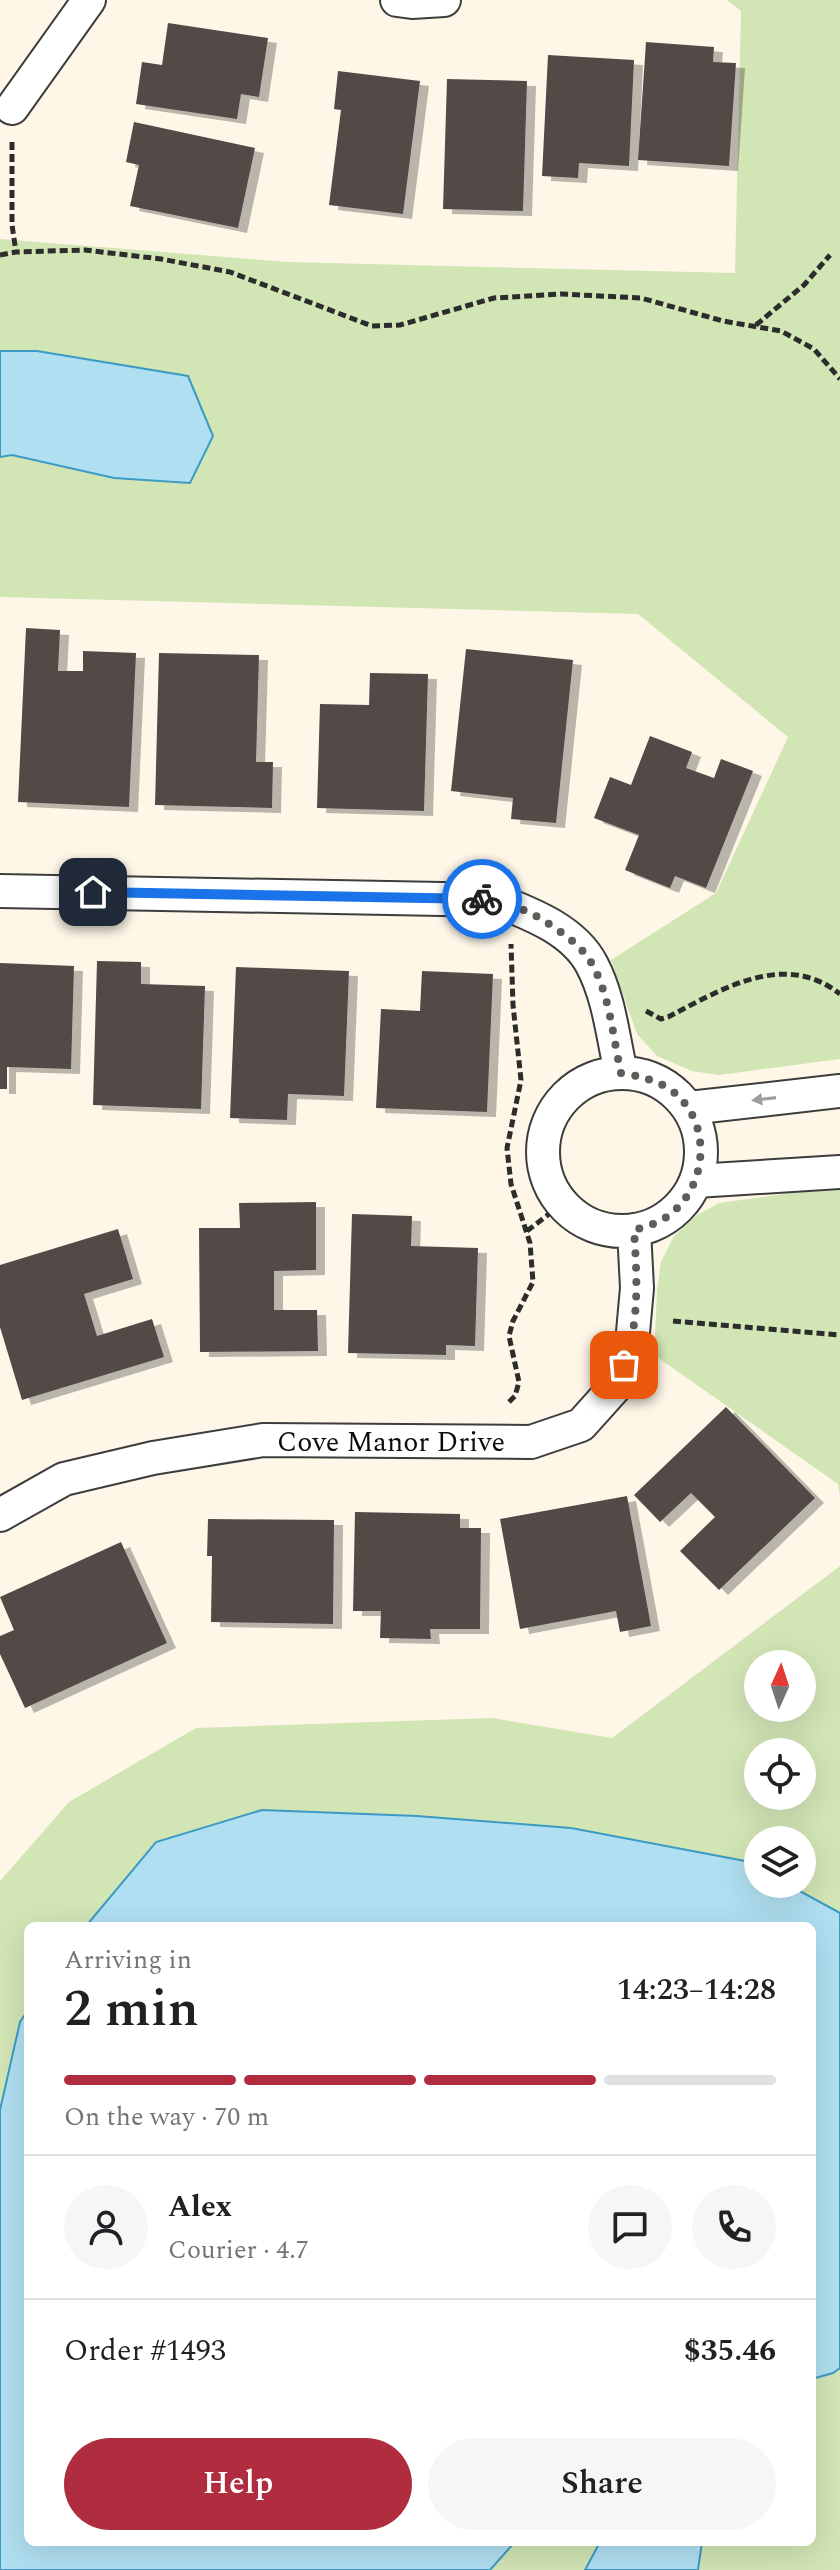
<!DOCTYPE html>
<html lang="en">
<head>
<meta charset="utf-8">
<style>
	body { margin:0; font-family:Spectral,serif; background:#f6f6f6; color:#202124; height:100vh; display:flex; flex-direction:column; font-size:30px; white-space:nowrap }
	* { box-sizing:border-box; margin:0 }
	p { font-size:26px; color:#757577 }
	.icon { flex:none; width:44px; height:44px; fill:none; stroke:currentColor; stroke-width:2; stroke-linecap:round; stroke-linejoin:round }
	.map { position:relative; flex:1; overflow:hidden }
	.sheet { position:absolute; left:24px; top:1922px; width:792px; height:624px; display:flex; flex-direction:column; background:#fff; border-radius:12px; box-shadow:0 8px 32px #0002 }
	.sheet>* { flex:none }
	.needle { width:52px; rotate:3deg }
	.controls { position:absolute; left:744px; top:1650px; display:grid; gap:16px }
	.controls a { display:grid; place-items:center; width:72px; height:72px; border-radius:50%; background:#fff; box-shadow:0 8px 32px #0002; font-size:40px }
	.pin { position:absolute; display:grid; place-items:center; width:68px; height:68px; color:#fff; margin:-34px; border-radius:16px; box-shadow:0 4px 12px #0006 }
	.courier { position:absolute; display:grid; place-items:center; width:80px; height:80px; margin:-40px; border:6px solid #1a73e8; border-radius:50%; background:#fff; color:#222; box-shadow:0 2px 10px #0007 }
	.summary em { font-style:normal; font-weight:600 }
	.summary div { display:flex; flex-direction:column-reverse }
	.summary { display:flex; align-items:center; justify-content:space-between; height:136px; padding:0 40px }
	h1 { font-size:52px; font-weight:600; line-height:60px }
	.bar { display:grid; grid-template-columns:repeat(4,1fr); gap:12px 8px; align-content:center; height:96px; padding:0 40px }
	.bar i { height:10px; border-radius:6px; background:#e0e0e0 }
	.bar .on { background:#b02c3f }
	.bar p { grid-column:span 4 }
	.line { display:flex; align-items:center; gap:20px; padding:0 40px; border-top:2px solid #e0e0e0 }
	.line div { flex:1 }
	.round { display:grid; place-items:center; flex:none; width:84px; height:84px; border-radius:42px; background:#f6f6f6 }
	.action { display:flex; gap:16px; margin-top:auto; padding:16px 40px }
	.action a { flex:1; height:92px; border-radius:48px; background:#b02c3f; color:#fff; font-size:32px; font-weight:600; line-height:92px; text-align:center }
	.action a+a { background:#f6f6f6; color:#202124 }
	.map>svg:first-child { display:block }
</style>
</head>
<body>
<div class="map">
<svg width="840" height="2570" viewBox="0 0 840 2570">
	<defs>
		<filter id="shadow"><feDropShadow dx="9" dy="5" stdDeviation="0" flood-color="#0004"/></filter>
	</defs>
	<rect width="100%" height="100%" fill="#fef7e8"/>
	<!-- green -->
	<path fill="#d2e5b5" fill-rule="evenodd" d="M727,0H840V1059L719,1075L692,1071L657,1056L637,1034L611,960L716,893L788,737L638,614L0,597V457L12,455L37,351H0V239L288,262L735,273L741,11Z
		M840,1186V1496L838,1484L654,1355L657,1290L661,1262L674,1236L697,1215L719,1203Z
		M840,1566V1913L787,1884H802V1840H758V1868L745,1861L156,1842L86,1926H28V2010L20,2022L0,2110V1881L69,1802L196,1728L492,1718L612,1738ZM758,1664H802V1708H758ZM758,1752H802V1796H758Z
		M840,2368V2570H698L702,2542H812V2379L832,2373Z
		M515,2542H600L585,2570H490Z"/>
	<!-- water -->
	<path fill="#b0dff1" stroke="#3c9bc4" stroke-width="2" d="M0,351H37L188,376L213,436L190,483L114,478L12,455L0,457Z
		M262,1810L417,1816L571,1828L745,1861L758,1868V1884H787L840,1913V2368L833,2373L812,2379V1926H86L156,1842Z
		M28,2010V2542H515L490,2570H0V2110L20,2022Z
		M600,2542H702L698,2570H585Z"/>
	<!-- building -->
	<path fill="#524a47" filter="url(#shadow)" d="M168,23L268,38L259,97L241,94L237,119L136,104L142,62L162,65Z
		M646,42L714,47L713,62L736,63L729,166L638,160Z
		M548,55L634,60L629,166L579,163L578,178L542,176Z
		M338,71L420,81L403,214L329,205L341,110L334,109Z
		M447,79L527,81L523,211L443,209Z
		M134,122L255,148L238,228L130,206L139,165L126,162Z
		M26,628L60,630L58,671H83V651L136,653L129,807L18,802Z
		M466,649L573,660L556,823L511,819L513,798L451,791Z
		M159,653L259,655L256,762H273L272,808L155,805Z
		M370,673L428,674L424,811L317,808L320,704L369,705Z
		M650,736L692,752L686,768L714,778L721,759L753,771L706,888L675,876L670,888L625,870L639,835L594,818L610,777L631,785Z
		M97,961L141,962V984L205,986L201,1109L93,1105Z
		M0,963L74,966L71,1069L7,1067V1089H0Z
		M236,967L349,971L344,1096L288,1094L287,1120L230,1118Z
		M422,971L493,974L487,1112L376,1108L381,1009L420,1011Z
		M316,1202V1270L274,1271V1310H317L318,1351L200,1352L199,1228H240L239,1203Z
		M352,1214L412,1216L411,1246L478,1248L475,1346L446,1345V1355L348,1353Z
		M118,1229L133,1279L84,1294L97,1336L152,1319L164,1357L22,1400L0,1327V1265Z
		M726,1407L815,1498L719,1590L680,1551L715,1517L691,1493L660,1522L634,1495Z
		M627,1496L651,1626L620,1632L616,1611L520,1629L500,1519Z
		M355,1512L460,1514V1528H481L480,1629H430L431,1639L380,1638L381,1611H353Z
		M208,1519L334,1520L333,1624L211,1622L212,1556H207Z
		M121,1542L167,1643L25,1708L0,1654V1636L14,1630L0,1597Z"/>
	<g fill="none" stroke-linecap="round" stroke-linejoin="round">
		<defs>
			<path id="minor" d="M397,0L412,2L444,0
				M12,108L89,0
				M0,891L496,900C531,914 574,930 592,965C609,997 613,1037 621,1073
				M543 1152a79 79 0 1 1 158 0a79 79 0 1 1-158 0Z
				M689,1108L840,1091
				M696,1181L840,1172
				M0,1515L64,1479L153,1458L263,1440L531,1442L581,1425L616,1386L632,1343L637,1288L634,1230"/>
		</defs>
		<!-- minor casing -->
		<use href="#minor" stroke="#3d3d3d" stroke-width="36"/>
		<!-- path -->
		<path stroke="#2c2c2c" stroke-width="5" stroke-dasharray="8 4" stroke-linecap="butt" d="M12,142V225L16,252
			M0,255L16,252L85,250L161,259L230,272L372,326L400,325L494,298L561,294L641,298L723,321L781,331L814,349L840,379
			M756,325L804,285L830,255
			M646,1011L661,1019L668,1017C722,989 785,950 840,994
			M527,1231L562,1204
			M673,1321L840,1335
			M509,1402L515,1396L519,1382L509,1336L513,1321L533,1282L530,1243L511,1184L507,1148L521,1080L513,1005L511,944"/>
		<!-- minor -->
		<use href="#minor" stroke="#fff" stroke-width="32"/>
	</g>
	<!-- one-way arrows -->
	<defs><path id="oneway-solid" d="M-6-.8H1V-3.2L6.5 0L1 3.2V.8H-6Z" transform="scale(2)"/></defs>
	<use fill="#9d9d9d" href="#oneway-solid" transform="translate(764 1099) rotate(173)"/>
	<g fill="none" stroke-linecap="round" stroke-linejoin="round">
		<!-- done -->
		<path stroke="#5f5d58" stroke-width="8" stroke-dasharray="0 14.4" d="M482,899C504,900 527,910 546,922C563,933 582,946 592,964C610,996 613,1038 621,1073C638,1076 653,1079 668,1088C711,1116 710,1180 673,1212C662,1222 648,1226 634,1230C637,1276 640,1321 624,1365"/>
		<!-- route -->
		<path stroke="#1a73e8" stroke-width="10" d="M93,892L482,899"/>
	</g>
	<g text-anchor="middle" stroke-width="8" stroke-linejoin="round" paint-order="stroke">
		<!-- street labels -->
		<g font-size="28" fill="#0a0a0a" stroke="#fff">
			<text x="391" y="1451">Cove Manor Drive</text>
		</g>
	</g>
</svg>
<div class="controls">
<a><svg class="needle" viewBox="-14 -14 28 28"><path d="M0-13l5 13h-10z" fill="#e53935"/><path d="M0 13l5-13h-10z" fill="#757577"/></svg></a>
<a><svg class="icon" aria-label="locate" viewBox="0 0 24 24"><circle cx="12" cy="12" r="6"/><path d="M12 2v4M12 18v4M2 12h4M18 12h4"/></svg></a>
<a><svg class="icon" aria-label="layers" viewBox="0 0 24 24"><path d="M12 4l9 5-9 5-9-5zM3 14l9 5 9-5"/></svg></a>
</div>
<div class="pin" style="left:624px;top:1365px;background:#ea580c"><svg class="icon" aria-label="bag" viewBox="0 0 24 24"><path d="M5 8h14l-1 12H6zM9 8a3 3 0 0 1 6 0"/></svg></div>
<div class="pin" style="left:93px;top:892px;background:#1f2937"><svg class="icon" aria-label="home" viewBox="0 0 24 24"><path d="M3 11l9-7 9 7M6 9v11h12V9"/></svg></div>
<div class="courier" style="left:482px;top:899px"><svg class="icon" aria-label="bike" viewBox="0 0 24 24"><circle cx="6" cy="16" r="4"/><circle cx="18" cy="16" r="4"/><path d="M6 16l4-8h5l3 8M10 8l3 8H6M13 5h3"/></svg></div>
<section class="sheet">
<div class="summary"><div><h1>2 min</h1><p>Arriving in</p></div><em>14:23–14:28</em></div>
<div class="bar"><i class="on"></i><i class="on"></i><i class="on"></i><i></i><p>On the way · 70 m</p></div>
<div class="line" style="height:144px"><a class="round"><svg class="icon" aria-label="person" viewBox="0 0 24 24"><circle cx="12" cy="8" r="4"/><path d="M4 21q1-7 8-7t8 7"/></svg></a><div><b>Alex</b><p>Courier · 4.7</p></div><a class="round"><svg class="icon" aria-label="chat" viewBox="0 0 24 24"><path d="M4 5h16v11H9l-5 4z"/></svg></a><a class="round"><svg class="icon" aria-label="phone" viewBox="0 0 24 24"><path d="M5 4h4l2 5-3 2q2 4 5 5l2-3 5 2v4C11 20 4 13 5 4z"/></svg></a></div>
<div class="line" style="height:104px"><div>Order #1493</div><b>$35.46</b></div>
<div class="action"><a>Help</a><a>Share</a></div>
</section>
</div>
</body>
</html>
